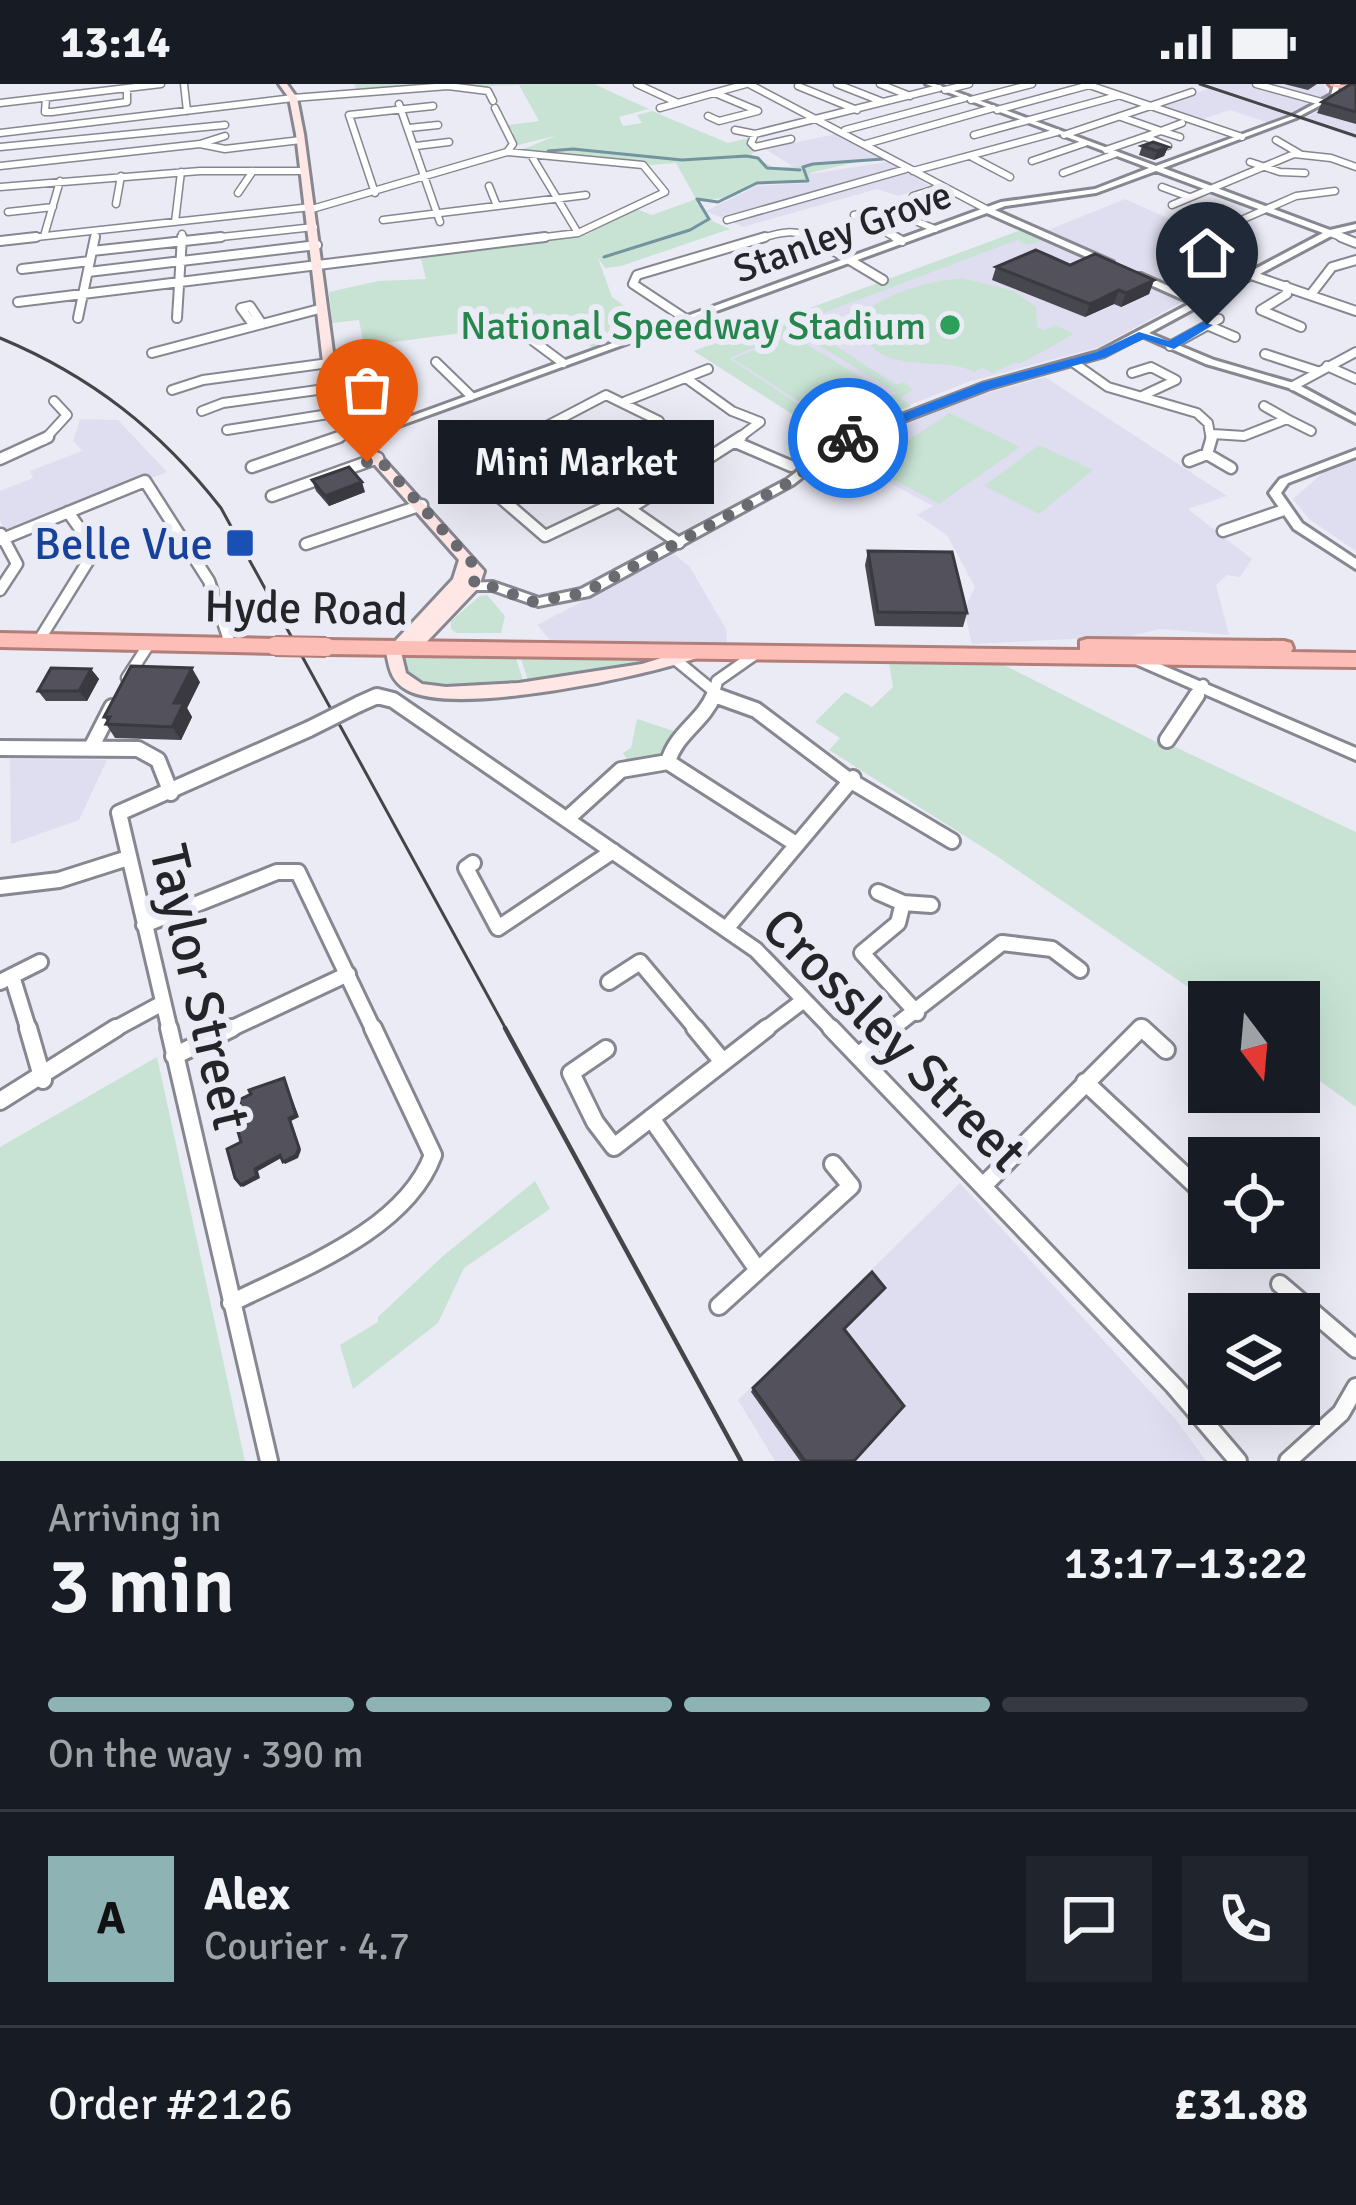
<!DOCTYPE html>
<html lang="en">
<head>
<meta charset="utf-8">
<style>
	body { margin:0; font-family:Signika,sans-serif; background:#20242c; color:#f1f3f6; height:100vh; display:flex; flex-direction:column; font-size:45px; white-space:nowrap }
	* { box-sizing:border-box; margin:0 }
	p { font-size:39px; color:#9ea1a6 }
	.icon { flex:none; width:66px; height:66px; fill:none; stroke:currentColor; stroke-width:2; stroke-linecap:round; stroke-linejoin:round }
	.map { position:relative; height:1377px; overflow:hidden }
	.details { display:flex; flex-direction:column; background:#171b24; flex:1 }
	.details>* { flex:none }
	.needle { width:78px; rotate:164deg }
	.controls { position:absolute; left:1188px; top:897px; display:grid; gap:24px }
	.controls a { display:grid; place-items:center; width:132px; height:132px; border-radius:0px; background:#171b24; box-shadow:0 12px 48px #0002; font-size:60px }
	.pin { position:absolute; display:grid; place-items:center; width:102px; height:102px; color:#fff; margin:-123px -51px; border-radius:50% 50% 50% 0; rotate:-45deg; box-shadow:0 0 12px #0007 }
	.pin .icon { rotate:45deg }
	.courier { position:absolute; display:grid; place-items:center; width:120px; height:120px; margin:-60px; border:9px solid #1a73e8; border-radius:50%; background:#fff; color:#222; box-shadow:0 3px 15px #0007 }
	.bubble { position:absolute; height:84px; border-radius:0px; background:#171b24; box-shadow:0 12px 48px #0002; font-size:39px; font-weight:600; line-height:84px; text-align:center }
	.summary em { font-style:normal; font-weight:600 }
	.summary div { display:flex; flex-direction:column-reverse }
	.summary { display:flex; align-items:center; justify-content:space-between; height:204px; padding:0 48px }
	h1 { font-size:78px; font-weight:600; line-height:90px }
	.bar { display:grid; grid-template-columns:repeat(4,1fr); gap:18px 12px; align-content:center; height:144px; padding:0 48px }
	.bar i { height:15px; border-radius:9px; background:#363941 }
	.bar .current { background:#8eb3b4 }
	.bar p { grid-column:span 4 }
	.line { display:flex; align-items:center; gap:30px; padding:0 48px; border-top:3px solid #363941 }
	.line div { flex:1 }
	.round { display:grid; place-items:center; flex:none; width:126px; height:126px; border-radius:0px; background:#20242c }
	.status { display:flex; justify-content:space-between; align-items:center; height:84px; padding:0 60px; background:#171b24; direction:ltr }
	.status svg { height:33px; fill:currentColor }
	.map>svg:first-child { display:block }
</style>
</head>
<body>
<div class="status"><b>13:14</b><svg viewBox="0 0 49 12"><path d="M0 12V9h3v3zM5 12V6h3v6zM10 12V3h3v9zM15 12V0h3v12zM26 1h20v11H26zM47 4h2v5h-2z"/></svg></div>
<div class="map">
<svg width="1356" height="1377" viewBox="0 0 1356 1377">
	<rect width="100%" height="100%" fill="#ebebf6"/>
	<!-- built -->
	<path fill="#dedef0" d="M1193,0H1324L1328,10L1300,28L1309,32L1339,15L1356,19V55L1287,30L1269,39L1230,26L1197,37L1155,23L1208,5Z
		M845,48L883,75L794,83L765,65Z
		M887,78L929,101L899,112L877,105L743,143L706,127L757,102L809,99L810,90Z
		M1125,115L1227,161L1202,174L1241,191L1201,210H1190L1046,147Z
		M1024,145L1178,214L1180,219L1099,263L968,298L828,353L694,267Z
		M1045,293L1227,412L1188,425L1252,475L1240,493L1227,491L1216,501L1229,551L1161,545L1130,552L972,560L964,526L975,503L947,451L917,431L933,422L881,394L861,393L834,399L820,389L871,355L969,314Z
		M80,335L118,336L167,388L7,451L0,436V407L33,394L30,387L82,367L73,357Z
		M1356,377V467L1309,435L1293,415L1324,388Z
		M674,470L690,483L726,545L727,558L550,556L537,541Z
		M10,675L107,676L79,736L11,760Z
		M960,1099L1177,1337L1206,1377H775L738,1316Z"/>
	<!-- green -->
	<path fill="#c8e3d4" d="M354,0H594L649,25L619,33L623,42L642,39L637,31L652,27L728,59L753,53L748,60L757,66L751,70L774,84L860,77L810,89L809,97L757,98L735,112L696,118L714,138L730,145L621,182L605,184L598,174L612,213L640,233L608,244L619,254L592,264L577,252L583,249L566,235L364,262L359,236L332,239L329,208L378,197L426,195L420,171L586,151L634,124L652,131L696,115L676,79L651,81L516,68L555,52L514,62L513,48L507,41L539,37L519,1L357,7Z
		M1024,145L1047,155L1027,161L1017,156L797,239L790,244L792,248L729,274L829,341L897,309L795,247L802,240L896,301L904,298L913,306L901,314L911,322L828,353L694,267Z
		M962,194L1014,207L1036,223L1037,243L1044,246L1055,241L1074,250L1020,280L1015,278L993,289L983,284L974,288C943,270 869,295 863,240L855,238C876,211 929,197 962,194Z
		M791,251L889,310L829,337L733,275Z
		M950,329L1020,363L939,420L868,382Z
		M1039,361L1093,386L1039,430L984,402Z
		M487,511L505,532L501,549H456L451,545V537L480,512Z
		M409,574L516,575L523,596C486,602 420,617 399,576Z
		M521,575L646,577V578L528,596Z
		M889,580L1004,581L1170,665L1173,662L1356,748V1023L1299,982V918H1210L998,773L829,666L840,654L815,638L845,608L872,623L893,603Z
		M637,635L674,647L659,673L629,679L623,669L631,664Z
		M157,973L245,1377H0V1063Z
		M535,1097L550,1125L464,1184L438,1239L353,1305L340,1261L378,1238V1233L443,1172Z"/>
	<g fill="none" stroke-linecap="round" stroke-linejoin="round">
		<!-- stream -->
		<path stroke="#73949f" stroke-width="3" d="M548,67L573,65L682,76L746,72L758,74L767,84L800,86
			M604,173L690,146L709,135L697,115L718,118L757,99L808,97L803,83L813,80L883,75"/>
		<defs>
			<path id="minor-far4" d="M184,0L187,27
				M637,0L678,19
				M749,0L988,126
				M837,0L883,18
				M880,0L910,12
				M1086,0L1242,53
				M1256,0L1325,19
				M798,2L857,26
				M945,6L969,0
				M46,14L45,28H52L127,18V4
				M971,16L1032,0
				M0,19L161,0
				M399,20L440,138
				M495,24L513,60L507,68
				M660,24L746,0
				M997,26L1093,0
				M708,32L719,37L758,27L715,9
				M409,44L438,41
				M735,46L755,50L939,4
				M845,46L965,14
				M0,49L293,14L448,2L488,7L493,17
				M755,50L751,59L755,63L791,55
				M974,51L1117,12
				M1064,51L1192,8
				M1145,53L1168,62
				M1180,53L1161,47L1182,39
				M1276,56L1300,70
				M200,60L225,52
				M866,60L993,24
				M416,62L449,58
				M0,63L225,41
				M1106,66L1161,47L1121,33
				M531,71L578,149
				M972,73L1010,93
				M1032,77L1085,59
				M1250,78L1280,88L1305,89
				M0,82L200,60L225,65L301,56
				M913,87L1057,48
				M1063,89L1115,70
				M489,102L497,122
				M0,103L200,87H305
				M1162,103L1189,113
				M238,109L253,87
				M375,109L349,31L433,22
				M922,116L913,112L941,103
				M116,120L121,92
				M1172,121L1294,70L1331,74L1356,83
				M312,125L507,68L643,81L665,108L578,149L521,156
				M8,128L53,123
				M383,136L586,111
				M727,136L906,85
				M175,138L181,88
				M1214,148L1296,112L1335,107
				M1330,149L1348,156
				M44,152L60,97
				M9,156L311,123
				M94,156L96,147
				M182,156V150
				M193,156L314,143
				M755,156C778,149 794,143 816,156
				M900,156L854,131L886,125L935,145"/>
			<path id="minor-far3" d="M811,153L883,196
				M895,153L902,157
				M1341,153L1356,159
				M0,157L36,153
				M92,167L221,153
				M22,185L90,177
				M88,188L317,161
				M1254,192L1356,227
				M1286,202L1287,210L1261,226L1301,243
				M1312,209L1332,183L1356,176
				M18,218L545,153
				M78,234L95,153
				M177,234L182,153
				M686,235L633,200L637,191L765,153
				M1207,241L1235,253
				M254,242L241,224L250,222L262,240
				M532,256L563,279
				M1170,262L1219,235
				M152,269L323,224
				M1265,270L1317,287
				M436,278L471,312
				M1074,279L1108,303L1197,329L1208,339L1211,356
				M1327,282L1356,295
				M1132,289L1151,283L1176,296L1144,311
				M686,294L732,327L760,338L736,356
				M1293,302L1356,268
				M172,306L203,296L329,279
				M626,317L708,285
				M202,327L223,319L332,304
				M1287,335L1311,347
				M227,346L335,329
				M1213,350L1244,352L1287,335L1264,322
				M526,353L530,356
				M44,356L67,331L54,317
				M331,356L353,348
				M520,356L606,311L659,337L661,343L631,356"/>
			<path id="minor-far2" d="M526,353L679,459
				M526,353L466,384L545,452L619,417
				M735,358L791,382
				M1207,370L1231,384
				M0,375L48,353
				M1189,377L1207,370L1212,353
				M252,383L339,353
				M575,391L638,353
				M272,412L378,374
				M632,423L741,353
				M1223,447L1284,426
				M0,456L145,397L209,497L228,553L225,561
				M306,460L422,421
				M0,506L17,480L1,450
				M38,558L95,466L68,428
				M671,572L716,609
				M127,594L149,560
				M717,612L727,614
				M373,614H385
				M713,614L717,597L757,569
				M1195,614L1203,601"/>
			<path id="minor-far1" d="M717,612L756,626L846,694L952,757
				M359,620L377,612L393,616L756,866L834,947
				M1167,656L1197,611
				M0,664L138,665L158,676L171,709
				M91,664L112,623
				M668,678L796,760
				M567,735L621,686L668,678C676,649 703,638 714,611
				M473,779L466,784L498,844L613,767
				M0,803L59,796L128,774
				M878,808L903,819L898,839L862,869L917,929
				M903,819L931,821
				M144,841L277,788H298L374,947
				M726,845L853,694
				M12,892L40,878
				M0,898L12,892L29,947
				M609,898L640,878L698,947
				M111,947L161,920
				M170,947L119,729L309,645
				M226,947L348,890
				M763,947L804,916
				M889,947L1002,859L1052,865L1080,886
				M1138,947H1145"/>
			<path id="minor" d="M28,944L43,996
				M169,944L269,1377
				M695,944L723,978
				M831,944L1174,1302L1238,1377
				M1142,944L1166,966
				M606,965L571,989L595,1038L614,1063L767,944
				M174,972L232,944
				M858,972L893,944
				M1085,998L1209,1114
				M0,1017L116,944
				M651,1034L758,1186
				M983,1102L1141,944
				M1280,1200L1356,1265
				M231,1219C299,1185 405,1147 433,1071L373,944
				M719,1222L851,1102L833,1080
				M1288,1377L1341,1329L1356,1303"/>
			<path id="tertiary" d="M926,0H935L1156,82L1292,32L1331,11L1334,0H1340L1336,13L1296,34L1163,84L1330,146L1356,140V145L1333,151L1205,219L1204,222H1199L1149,249L1214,276L1297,300L1356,332V339L1289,304L1206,280L1142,252L1104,272L990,304L847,359L794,400L589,512L538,522L492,506H458L456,503L462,499L493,498L539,514L581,505L786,396L839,355L982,300L1098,268L1191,219L1135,194V190H1141L1198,215L1323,149L1156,87L1096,109L1005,122L995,126L1113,178V182H1107L987,129L363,355L354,353L1001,118L1095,105L1149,84Z
				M1356,366V373L1288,399L1281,409L1302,439L1356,475V485L1294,445L1269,409L1280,395Z
				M1136,570L1356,664V676L1131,578L1129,575Z"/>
			<path id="secondary" d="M279,0H287L297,14L304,50L341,328L484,487L479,503L417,568H407L405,564L401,568L406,589L422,600L446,603L519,599L642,580L697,563L704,568L702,572C649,592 456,633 407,606C391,597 389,584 386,567L453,495L459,476L329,329L296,50L289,14Z"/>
			<path id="trunk" d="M1329,0L1356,2V8L1331,2Z
				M0,549L275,555L284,562L275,569L0,563Z
				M1087,555L1284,557L1291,559L1293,564L1291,568L1356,569V583L326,570L317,563L326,556L1080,566V557Z"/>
		</defs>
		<!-- minor-far4 casing -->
		<use href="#minor-far4" stroke="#878791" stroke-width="9"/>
		<!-- minor-far3 casing -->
		<use href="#minor-far3" stroke="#878791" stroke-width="12"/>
		<!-- minor-far2 casing -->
		<use href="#minor-far2" stroke="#878791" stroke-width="15"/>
		<!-- minor-far1 casing -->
		<use href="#minor-far1" stroke="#878791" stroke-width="20"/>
		<!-- minor casing -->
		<use href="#minor" stroke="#878791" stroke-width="22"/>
		<!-- tertiary casing -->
		<use href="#tertiary" stroke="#878791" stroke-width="6"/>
		<!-- secondary casing -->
		<use href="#secondary" stroke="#878791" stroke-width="6"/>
		<!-- trunk casing -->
		<use href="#trunk" stroke="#b17e79" stroke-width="6"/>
		<!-- minor-far4 -->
		<use href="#minor-far4" stroke="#fff" stroke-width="6"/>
		<!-- minor-far3 -->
		<use href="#minor-far3" stroke="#fff" stroke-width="8"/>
		<!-- minor-far2 -->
		<use href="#minor-far2" stroke="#fff" stroke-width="10"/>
		<!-- minor-far1 -->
		<use href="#minor-far1" stroke="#fff" stroke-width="14"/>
		<!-- minor -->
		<use href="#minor" stroke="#fff" stroke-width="16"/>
		<!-- tertiary -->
		<use href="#tertiary" fill="#fff" fill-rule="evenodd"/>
		<!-- secondary -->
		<use href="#secondary" fill="#fee7e4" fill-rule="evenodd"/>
		<!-- trunk -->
		<use href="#trunk" fill="#fcbeb6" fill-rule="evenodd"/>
		<!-- rail-far1 -->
		<path stroke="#444449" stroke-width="3" d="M1200,0L1356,52
			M0,254C91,292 160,346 221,424L507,947"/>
		<!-- rail -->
		<path stroke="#444449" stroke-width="4.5" d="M505,944L741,1377"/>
		<defs>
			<path id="minor-bridge" d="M309,645L359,620"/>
			<path id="trunk-bridge" d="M275,562L326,563"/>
		</defs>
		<!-- minor-bridge casing -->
		<use href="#minor-bridge" stroke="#878791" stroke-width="20" stroke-linecap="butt"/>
		<!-- trunk-bridge casing -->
		<use href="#trunk-bridge" stroke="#b17e79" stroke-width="22" stroke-linecap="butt"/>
		<!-- minor-bridge -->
		<use href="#minor-bridge" stroke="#fff" stroke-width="14"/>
		<!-- trunk-bridge -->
		<use href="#trunk-bridge" stroke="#fcbeb6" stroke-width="18"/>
	</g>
	<!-- wall -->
	<path fill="#47474f" d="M1284,0H1317L1308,6Z
		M1356,0V40L1317,29L1322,18Z
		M1142,62L1168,63L1164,72L1154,76L1139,71Z
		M1070,181L1154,196L1149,210L1121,223L1114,220L1085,233L992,196L996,183Z
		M312,396L365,408L329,422L316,407Z
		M868,467L967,529L963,543L875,542L865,481Z
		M91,585L99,595L87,617H46L38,607Z
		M200,598L187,624L192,633L181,656L115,654L106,640L107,637L104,633Z
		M844,1245L854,1377H800L751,1308L753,1304Z"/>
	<!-- shaded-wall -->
	<path fill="#3a3940" d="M1168,63L1164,72L1154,76L1157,67Z
		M1154,196L1149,210L1121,223L1126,209Z
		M1119,206L1114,220L1085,233L1090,220Z
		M362,398L365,408L329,422L325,412Z
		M192,584L200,598L187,624L192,633L181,656L172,643L174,619Z
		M91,585L99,595L87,617L79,607Z
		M284,994L299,1033L291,1037L301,1066L298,1074L285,1080L283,1078L289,1034Z
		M280,1071L283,1073L258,1087L260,1094L243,1103L241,1101L255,1085Z"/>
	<!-- building -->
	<path fill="#53525c" stroke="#3a3940" stroke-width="3" d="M1351,0H1356V28L1322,18Z
		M1153,58L1168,63L1157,67L1142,62Z
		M1036,166L1070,181L1095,170L1154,196L1126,209L1119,206L1090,220L996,183Z
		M349,383L362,398L325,412L312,396Z
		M868,467L952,468L967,529L878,528Z
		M131,582L192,584L174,619H184L172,643L106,640L110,633H104Z
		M51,584L91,585L79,607H38Z
		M284,994L296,1031L289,1034L299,1064L296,1071L283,1078L280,1071L255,1085L257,1092L241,1101L235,1094L227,1065L241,1058L232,1027L241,1023L239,1016L251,1010L249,1006Z
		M872,1188L885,1204L844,1245L904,1322L854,1377H805L753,1304Z"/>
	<!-- route -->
	<path fill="#1a73e8" d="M1203,238L1213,241L1174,265L1144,255L1106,273L990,305L853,357L841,354L981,299L1097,268L1139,248L1169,257Z"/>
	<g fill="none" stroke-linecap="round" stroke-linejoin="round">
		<!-- done -->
		<path stroke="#6a6a71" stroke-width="12" stroke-dasharray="0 21.6" d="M367,378L378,374L476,483L474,500L499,504L530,518L584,509L790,398L848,354"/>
	</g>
	<!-- markers -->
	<circle fill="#2e9e5b" stroke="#ebebf6" stroke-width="4.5" cx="950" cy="241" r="12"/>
	<rect fill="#1a4fb4" stroke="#ebebf6" stroke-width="4.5" x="225" y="444" width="30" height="30" rx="6"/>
	<g text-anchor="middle" stroke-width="12" stroke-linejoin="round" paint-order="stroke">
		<!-- far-street labels -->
		<g font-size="39" fill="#252529" stroke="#ebebf6">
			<text transform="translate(842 147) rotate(-20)" y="14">Stanley Grove</text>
		</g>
		<!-- far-leisure labels -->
		<g font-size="39" fill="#27864d" stroke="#ebebf6" text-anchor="end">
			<text x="926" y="255">National Speedway Stadium</text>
		</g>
		<!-- transit labels -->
		<g font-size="45" fill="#164399" stroke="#ebebf6" text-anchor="end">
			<text x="213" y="475">Belle Vue</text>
		</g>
		<!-- street labels -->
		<g font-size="45" fill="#252529" stroke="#ebebf6">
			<text transform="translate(306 523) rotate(1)" y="16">Hyde Road</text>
		</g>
		<!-- near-street labels -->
		<g font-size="54" fill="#252529" stroke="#ebebf6">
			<text transform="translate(201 903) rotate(77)" y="19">Taylor Street</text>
			<text transform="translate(895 955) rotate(45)" y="19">Crossley Street</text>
		</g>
	</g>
</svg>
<div class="controls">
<a><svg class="needle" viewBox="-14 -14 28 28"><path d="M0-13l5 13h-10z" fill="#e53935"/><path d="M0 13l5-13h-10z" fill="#9ea1a6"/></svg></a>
<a><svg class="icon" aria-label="locate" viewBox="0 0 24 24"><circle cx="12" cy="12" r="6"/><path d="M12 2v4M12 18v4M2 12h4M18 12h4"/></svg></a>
<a><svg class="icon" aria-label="layers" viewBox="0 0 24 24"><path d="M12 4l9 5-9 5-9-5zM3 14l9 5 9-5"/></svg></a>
</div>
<div class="pin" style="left:367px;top:378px;background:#ea580c"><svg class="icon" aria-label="bag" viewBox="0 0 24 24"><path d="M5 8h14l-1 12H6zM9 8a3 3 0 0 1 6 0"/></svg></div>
<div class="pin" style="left:1207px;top:241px;background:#1f2937"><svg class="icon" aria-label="home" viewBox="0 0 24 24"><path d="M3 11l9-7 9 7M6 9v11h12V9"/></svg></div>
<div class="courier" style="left:848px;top:354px"><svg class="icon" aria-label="bike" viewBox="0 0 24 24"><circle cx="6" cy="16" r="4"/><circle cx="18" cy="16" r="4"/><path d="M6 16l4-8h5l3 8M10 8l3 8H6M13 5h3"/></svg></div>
<div class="bubble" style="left:438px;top:336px;width:276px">Mini Market</div>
</div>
<section class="details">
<div class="summary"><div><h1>3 min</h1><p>Arriving in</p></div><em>13:17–13:22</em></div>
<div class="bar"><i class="current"></i><i class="current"></i><i class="current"></i><i></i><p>On the way · 390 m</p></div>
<div class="line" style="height:216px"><b class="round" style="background:#8eb3b4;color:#111">A</b><div><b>Alex</b><p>Courier · 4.7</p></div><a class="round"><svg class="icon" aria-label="chat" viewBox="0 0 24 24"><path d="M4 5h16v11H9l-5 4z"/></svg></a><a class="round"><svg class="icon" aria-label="phone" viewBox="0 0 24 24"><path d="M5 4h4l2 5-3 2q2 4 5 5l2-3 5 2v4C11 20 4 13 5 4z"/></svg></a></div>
<div class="line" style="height:156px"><div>Order #2126</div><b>£31.88</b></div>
</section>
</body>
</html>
